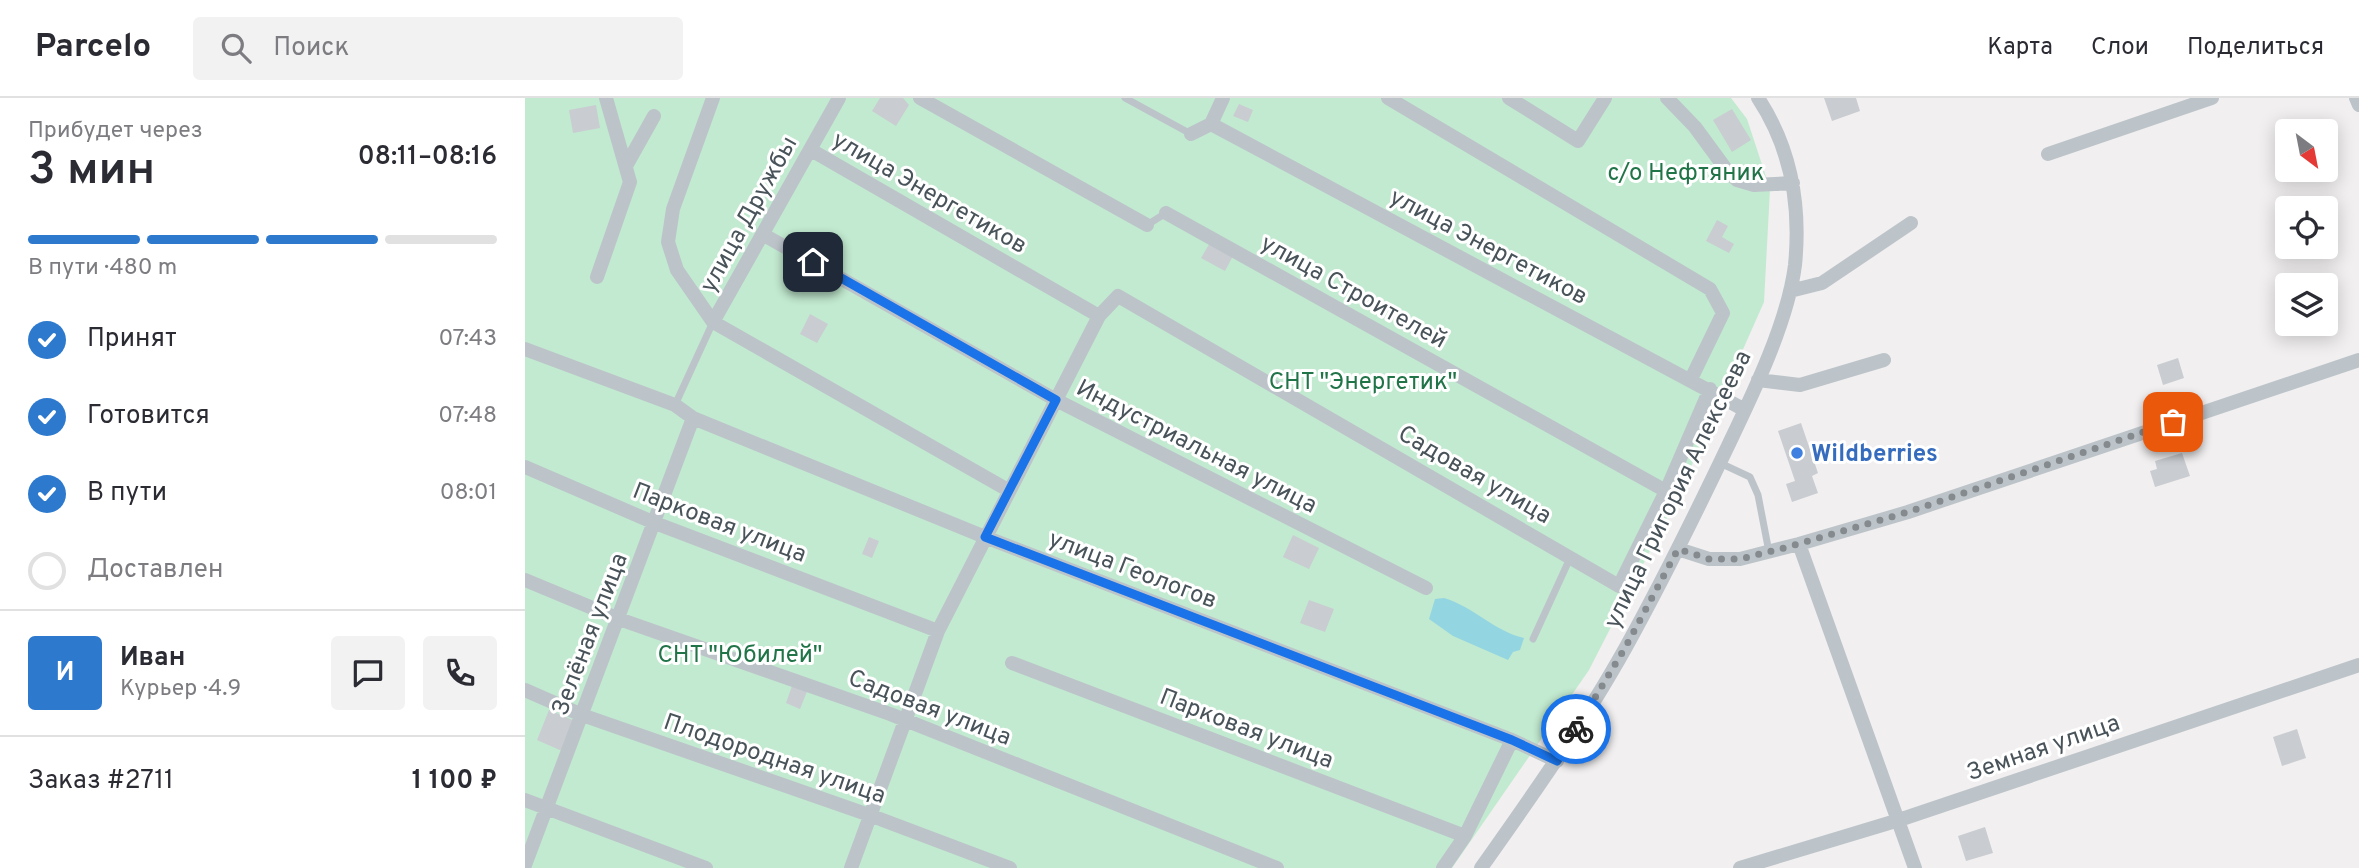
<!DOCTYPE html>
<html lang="ru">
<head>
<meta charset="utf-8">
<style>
	body { margin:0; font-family:Overpass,sans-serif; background:#f2f2f3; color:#2b2b33; height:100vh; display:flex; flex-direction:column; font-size:26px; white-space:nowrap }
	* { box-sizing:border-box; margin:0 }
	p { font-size:23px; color:#7c7c81 }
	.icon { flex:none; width:38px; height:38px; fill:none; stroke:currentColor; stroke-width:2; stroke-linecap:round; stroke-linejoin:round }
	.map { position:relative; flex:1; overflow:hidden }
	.side { display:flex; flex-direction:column; background:#fff; width:525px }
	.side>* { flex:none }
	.needle { width:46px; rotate:148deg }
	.fabs { position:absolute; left:1750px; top:21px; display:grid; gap:14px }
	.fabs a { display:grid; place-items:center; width:63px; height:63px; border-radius:7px; background:#fff; box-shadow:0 4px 18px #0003; font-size:35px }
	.pin { position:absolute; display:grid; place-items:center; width:60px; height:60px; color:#fff; margin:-30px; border-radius:14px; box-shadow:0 4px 10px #0006 }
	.courier { position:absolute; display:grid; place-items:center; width:70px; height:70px; margin:-35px; border:5px solid #1a73e8; border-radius:50%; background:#fff; color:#222; box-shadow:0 2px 9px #0007 }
	.summary em { font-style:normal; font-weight:600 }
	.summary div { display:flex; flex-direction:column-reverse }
	.summary { display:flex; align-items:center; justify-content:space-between; height:119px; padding:0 28px }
	h1 { font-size:46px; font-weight:600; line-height:52px }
	.bar { display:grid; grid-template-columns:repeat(4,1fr); gap:10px 7px; align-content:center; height:84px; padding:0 28px }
	.bar i { height:9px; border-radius:5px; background:#e1e1e2 }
	.bar .active { background:#2c79ce }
	.bar p { grid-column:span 4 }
	.line { display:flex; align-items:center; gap:18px; padding:0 28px; border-top:2px solid #e1e1e2 }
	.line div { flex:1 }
	.round { display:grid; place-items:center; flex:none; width:74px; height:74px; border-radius:7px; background:#f2f2f3 }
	ol { padding:0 28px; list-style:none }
	li { display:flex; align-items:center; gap:21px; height:77px }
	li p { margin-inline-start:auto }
	li .icon { padding:7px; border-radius:50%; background:#2c79ce; color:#fff; stroke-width:4 }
	li:last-child { color:#7c7c81 }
	li i { width:38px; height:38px; border:4px solid #e1e1e2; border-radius:50% }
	header { display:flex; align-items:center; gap:42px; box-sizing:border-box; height:98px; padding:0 35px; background:#fff; border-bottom:2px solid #e1e1e2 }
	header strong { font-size:33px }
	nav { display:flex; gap:38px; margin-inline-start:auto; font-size:24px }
	.search { width:490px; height:63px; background:#f2f2f3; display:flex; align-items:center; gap:18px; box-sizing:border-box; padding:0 24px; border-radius:7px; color:#7c7c81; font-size:26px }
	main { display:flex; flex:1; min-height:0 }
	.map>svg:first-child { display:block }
</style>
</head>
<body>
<header>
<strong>Parcelo</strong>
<div class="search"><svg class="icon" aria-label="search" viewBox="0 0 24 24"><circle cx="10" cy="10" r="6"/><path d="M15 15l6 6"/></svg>Поиск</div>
<nav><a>Карта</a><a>Слои</a><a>Поделиться</a></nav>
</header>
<main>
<section class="side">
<div class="summary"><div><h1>3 мин</h1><p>Прибудет через</p></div><em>08:11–08:16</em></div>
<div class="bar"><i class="active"></i><i class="active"></i><i class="active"></i><i></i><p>В пути · 480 m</p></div>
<ol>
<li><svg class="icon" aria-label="check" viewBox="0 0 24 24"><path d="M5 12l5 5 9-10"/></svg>Принят<p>07:43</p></li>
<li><svg class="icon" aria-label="check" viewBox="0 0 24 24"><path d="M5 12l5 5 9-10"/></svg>Готовится<p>07:48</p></li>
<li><svg class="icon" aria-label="check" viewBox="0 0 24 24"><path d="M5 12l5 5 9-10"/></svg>В пути<p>08:01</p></li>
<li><i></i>Доставлен</li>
</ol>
<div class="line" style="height:126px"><b class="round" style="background:#2c79ce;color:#fff">И</b><div><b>Иван</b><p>Курьер · 4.9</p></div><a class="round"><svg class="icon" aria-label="chat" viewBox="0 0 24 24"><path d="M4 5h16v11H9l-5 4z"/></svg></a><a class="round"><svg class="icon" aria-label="phone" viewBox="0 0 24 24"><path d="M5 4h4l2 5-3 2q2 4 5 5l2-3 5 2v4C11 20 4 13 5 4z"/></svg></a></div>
<div class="line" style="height:91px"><div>Заказ #2711</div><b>1 100 ₽</b></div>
</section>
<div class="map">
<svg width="1834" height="770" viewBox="0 0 1834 770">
	<rect width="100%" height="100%" fill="#f1efef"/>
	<!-- green -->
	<path fill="#c2ead0" d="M0,0H1206L1222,21L1245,91L1239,204L1153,398L1064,572L927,770H0Z"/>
	<!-- water -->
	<path fill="#94d5e2" d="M919,500C949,509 969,533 999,540L995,552L988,554L983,562L928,538L904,521L910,501Z"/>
	<!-- building -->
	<path fill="#c9ccd1" d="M355,0H378L384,7L371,28L347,13Z
		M1299,0H1331L1335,13L1307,23Z
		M714,6L728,12L723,24L708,18Z
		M71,7L75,30L48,35L44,12Z
		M1207,11L1226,42L1207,54L1188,22Z
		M1192,122L1203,128L1197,139L1209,146L1204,155L1181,143Z
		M686,143L709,156L700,173L676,160Z
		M285,216L303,226L292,245L275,236Z
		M1653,260L1659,280L1638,287L1632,267Z
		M1276,325L1293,375L1287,378L1293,395L1267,404L1261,386L1270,383L1253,333Z
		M1657,355L1665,378L1630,389L1625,373L1632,371L1630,363Z
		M768,437L794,450L784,471L758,459Z
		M344,439L354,443L347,460L337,456Z
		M784,502L809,511L800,534L775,525Z
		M268,585L283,591L275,611L261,605Z
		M24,612L50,623L37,653L12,642Z
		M1772,631L1781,660L1757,668L1748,639Z
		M1460,729L1468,755L1441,763L1433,738Z"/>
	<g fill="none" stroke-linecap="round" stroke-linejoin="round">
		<!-- lane -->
		<path stroke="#bcc4ca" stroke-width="7" d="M600,0L666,36
			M622,127L641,115
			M150,307L188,224
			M1195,365L1225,379L1233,397L1244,454
			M1008,541L1046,458"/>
		<!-- street -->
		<path stroke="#bcc4ca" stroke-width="14" d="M188,0L148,111L143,144L152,172L188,224L483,392
			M395,0L622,127
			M863,0L1185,191L1198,215L1166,281
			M984,0L1053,43L1080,0
			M1142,0L1170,29L1203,74L1212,82L1229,87L1268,85
			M1831,0L1834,7
			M686,26L1220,312
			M666,36L686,26L698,0
			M286,52L574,218
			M1523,56L1687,0
			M101,68L129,18
			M641,115L1141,393
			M239,137L531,302L413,533L326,770
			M72,179L105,84L81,0
			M1265,193L1297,185L1386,125
			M188,224L314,0
			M0,251L150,307L168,320L460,439L987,642L1032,663
			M1233,282L1275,287L1359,262
			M0,369L130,425L413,533
			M1274,446L1390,770
			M1153,451L1184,461H1215L1274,446L1383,414L1834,262
			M0,482L94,521L365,616L752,770
			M901,490L531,302L574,218L593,198L1094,488L1141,393L1185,291
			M487,565L940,738
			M0,592L57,617L347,718L485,770
			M0,702L181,770
			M0,767L168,320
			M918,770L940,738L987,642
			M956,770C1007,698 1058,626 1101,549C1137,484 1170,417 1202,350C1227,298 1263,224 1270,167C1276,107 1266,50 1233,0
			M1215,770L1374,722L1834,567"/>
	</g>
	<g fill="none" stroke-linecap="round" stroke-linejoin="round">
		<!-- done -->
		<path stroke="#848a8e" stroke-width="7" stroke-dasharray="0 12.6" d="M1051,631L1100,550L1153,451L1184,461H1215L1259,450L1383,414L1648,324"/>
		<!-- route -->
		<path stroke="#1a73e8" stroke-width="9" d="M288,164L531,302L460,439L987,642L1032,663L1051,631"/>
	</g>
	<!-- markers -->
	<circle fill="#3f7fe0" stroke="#fff" stroke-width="2.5" cx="1272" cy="355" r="7"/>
	<g text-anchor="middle" stroke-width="6" stroke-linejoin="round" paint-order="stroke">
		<!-- park labels -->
		<g font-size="24" fill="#217448" stroke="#fff">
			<text x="1161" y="82">с/о Нефтяник</text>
			<text x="838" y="291">СНТ "Энергетик"</text>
			<text x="215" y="564">СНТ "Юбилей"</text>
		</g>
		<!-- street labels -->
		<g font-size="24" fill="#49535a" stroke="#fff">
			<text transform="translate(405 94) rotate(30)" y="8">улица Энергетиков</text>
			<text transform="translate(223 116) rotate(-61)" y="8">улица Дружбы</text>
			<text transform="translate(964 148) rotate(28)" y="8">улица Энергетиков</text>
			<text transform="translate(829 193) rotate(29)" y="8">улица Строителей</text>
			<text transform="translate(672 348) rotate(27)" y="8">Индустриальная улица</text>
			<text transform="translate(950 376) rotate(30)" y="8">Садовая улица</text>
			<text transform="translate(1152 391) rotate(-64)" y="8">улица Григория Алексеева</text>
			<text transform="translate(195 424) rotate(21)" y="8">Парковая улица</text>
			<text transform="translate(608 471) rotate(21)" y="8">улица Геологов</text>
			<text transform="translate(64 536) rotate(-69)" y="8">Зелёная улица</text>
			<text transform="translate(405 609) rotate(21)" y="8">Садовая улица</text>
			<text transform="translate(722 630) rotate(21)" y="8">Парковая улица</text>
			<text transform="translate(1518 649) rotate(-19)" y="8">Земная улица</text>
			<text transform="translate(250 660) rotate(19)" y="8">Плодородная улица</text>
		</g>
		<!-- shop labels -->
		<g font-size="24" font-weight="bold" fill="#366cbe" stroke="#fff" text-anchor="start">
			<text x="1286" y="363">Wildberries</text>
		</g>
	</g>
</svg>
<div class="fabs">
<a><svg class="needle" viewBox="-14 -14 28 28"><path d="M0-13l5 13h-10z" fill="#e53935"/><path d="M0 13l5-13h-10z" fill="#7c7c81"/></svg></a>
<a><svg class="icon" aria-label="locate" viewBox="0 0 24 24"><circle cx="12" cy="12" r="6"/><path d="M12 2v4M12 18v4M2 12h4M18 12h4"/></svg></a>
<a><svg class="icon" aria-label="layers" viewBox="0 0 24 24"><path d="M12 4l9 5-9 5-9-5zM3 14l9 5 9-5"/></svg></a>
</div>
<div class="pin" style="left:1648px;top:324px;background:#ea580c"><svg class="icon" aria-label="bag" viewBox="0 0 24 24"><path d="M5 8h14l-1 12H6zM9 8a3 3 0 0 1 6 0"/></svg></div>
<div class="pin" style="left:288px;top:164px;background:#1f2937"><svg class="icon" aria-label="home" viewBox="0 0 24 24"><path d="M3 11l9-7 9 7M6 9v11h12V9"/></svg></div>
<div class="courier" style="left:1051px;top:631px"><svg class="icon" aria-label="bike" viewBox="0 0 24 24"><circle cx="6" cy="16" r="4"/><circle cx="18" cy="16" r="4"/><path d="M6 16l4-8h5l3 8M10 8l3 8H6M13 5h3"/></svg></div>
</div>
</main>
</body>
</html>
